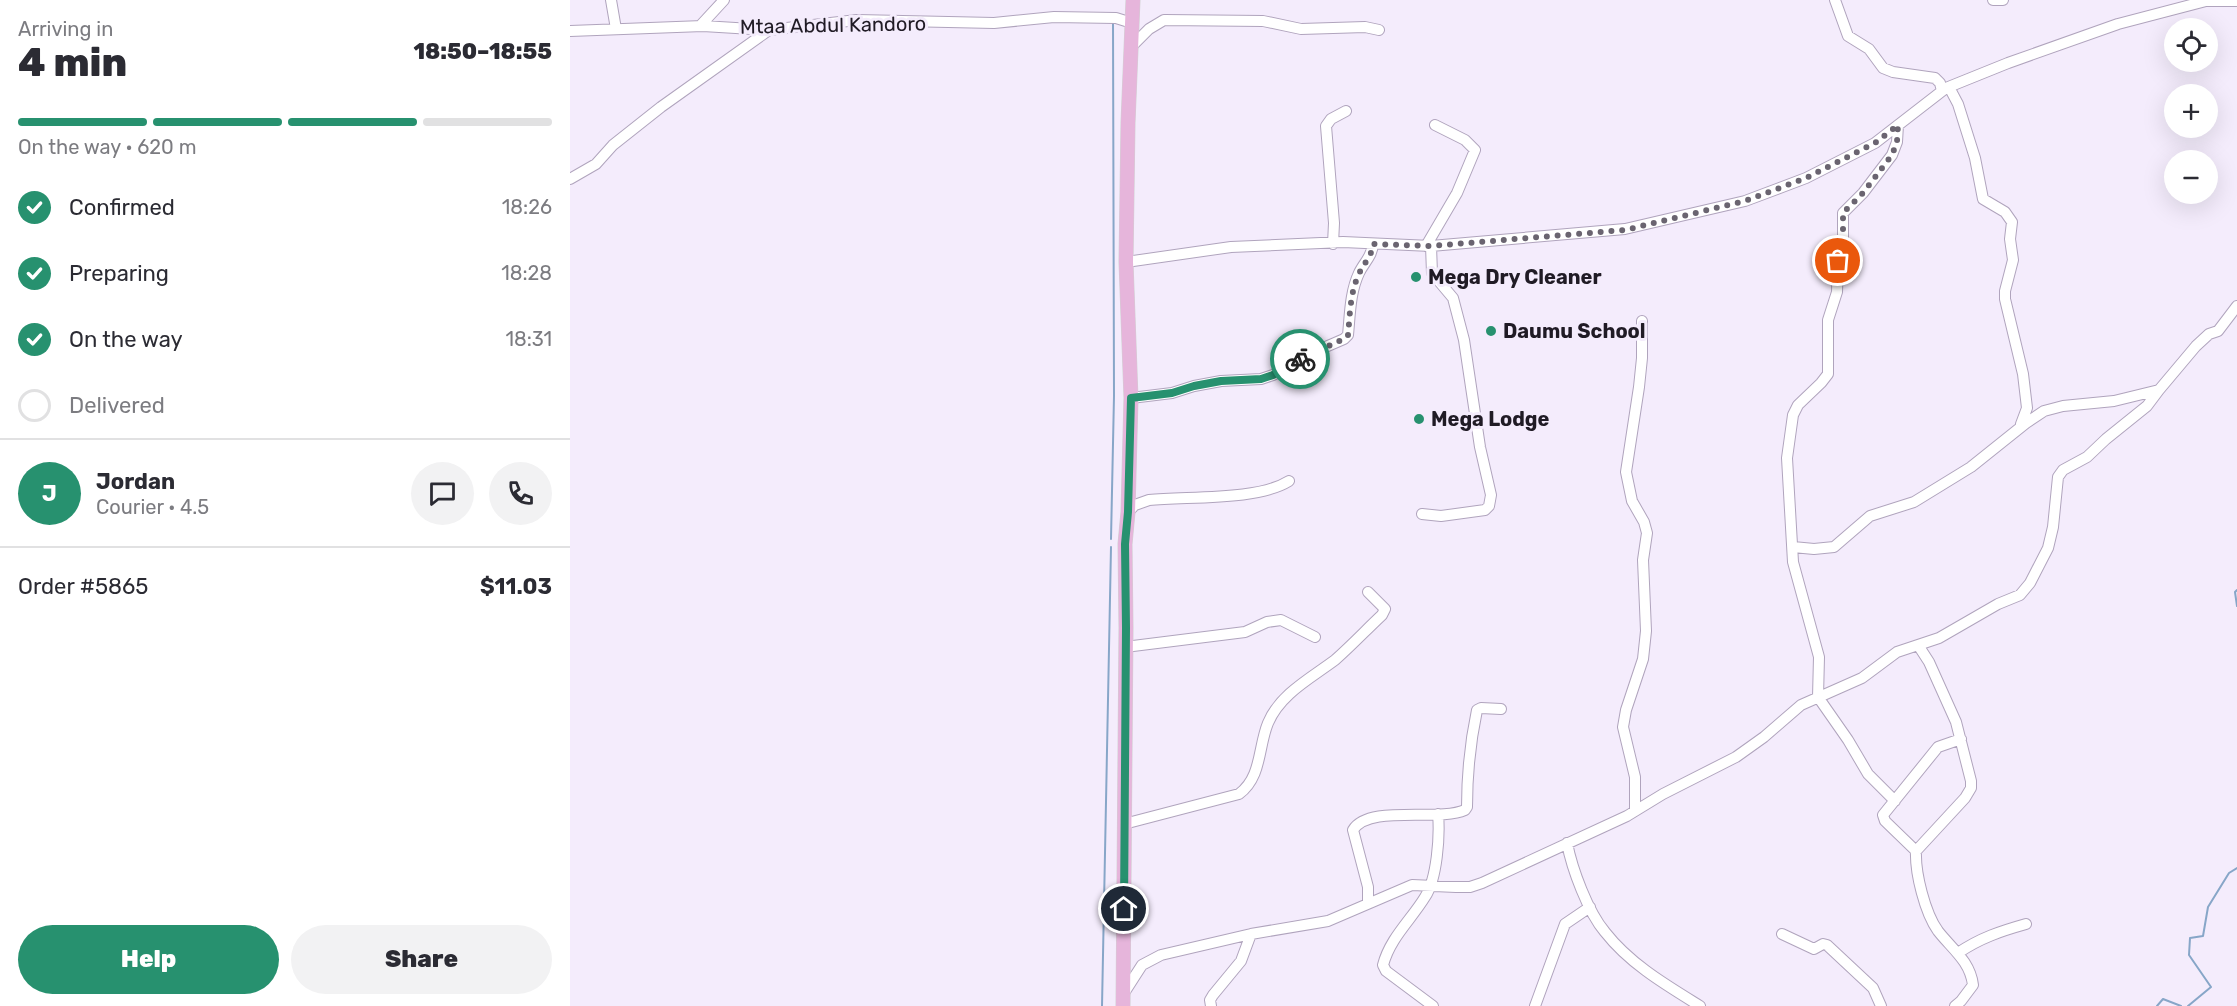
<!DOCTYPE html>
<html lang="en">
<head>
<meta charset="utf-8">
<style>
	body { margin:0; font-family:Rubik,sans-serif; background:#f2f2f3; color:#2b2b33; height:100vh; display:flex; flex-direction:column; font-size:22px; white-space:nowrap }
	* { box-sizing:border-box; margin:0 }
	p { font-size:20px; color:#7c7c81 }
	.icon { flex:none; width:33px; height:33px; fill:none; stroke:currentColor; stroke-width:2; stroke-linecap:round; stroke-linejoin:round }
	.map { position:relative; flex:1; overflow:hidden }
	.side { display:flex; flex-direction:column; background:#fff; width:570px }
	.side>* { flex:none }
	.controls { position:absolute; left:1594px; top:18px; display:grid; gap:12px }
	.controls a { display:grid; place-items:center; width:54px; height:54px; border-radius:50%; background:#fff; box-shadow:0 6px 24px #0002; font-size:30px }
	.pin { position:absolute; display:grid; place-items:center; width:51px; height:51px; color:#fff; margin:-26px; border:3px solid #fff; border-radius:50%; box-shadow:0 2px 6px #0007 }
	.courier { position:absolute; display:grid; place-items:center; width:60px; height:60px; margin:-30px; border:4px solid #27916f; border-radius:50%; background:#fff; color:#222; box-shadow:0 2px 8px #0007 }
	.head em { font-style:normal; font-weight:800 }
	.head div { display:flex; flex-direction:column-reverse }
	.head { display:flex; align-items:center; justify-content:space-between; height:102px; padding:0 18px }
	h1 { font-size:39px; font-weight:800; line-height:45px }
	.bar { display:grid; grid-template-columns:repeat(4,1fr); gap:9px 6px; align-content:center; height:72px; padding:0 18px }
	.bar i { height:8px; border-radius:4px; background:#e1e1e2 }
	.bar .on { background:#27916f }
	.bar p { grid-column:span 4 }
	.line { display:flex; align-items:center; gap:15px; padding:0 18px; border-top:2px solid #e1e1e2 }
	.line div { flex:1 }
	.round { display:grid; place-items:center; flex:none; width:63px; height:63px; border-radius:32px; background:#f2f2f3 }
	ol { padding:0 18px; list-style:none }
	li { display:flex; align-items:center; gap:18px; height:66px }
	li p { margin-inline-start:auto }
	li .icon { padding:6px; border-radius:50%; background:#27916f; color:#fff; stroke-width:4 }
	li:last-child { color:#7c7c81 }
	li i { width:33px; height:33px; border:3px solid #e1e1e2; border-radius:50% }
	.primary-button { display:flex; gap:12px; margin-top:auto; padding:12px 18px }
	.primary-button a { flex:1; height:69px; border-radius:36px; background:#27916f; color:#fff; font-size:24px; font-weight:800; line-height:69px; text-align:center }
	.primary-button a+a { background:#f2f2f3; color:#2b2b33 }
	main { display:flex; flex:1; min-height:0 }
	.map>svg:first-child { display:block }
</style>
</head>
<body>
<main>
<section class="side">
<div class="head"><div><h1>4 min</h1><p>Arriving in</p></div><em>18:50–18:55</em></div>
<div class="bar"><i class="on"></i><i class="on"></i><i class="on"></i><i></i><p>On the way · 620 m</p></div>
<ol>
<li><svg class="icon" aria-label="check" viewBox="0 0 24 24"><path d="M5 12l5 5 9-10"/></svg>Confirmed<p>18:26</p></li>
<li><svg class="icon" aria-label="check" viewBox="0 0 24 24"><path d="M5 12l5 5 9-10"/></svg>Preparing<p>18:28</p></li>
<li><svg class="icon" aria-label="check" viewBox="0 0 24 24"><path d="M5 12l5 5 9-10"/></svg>On the way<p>18:31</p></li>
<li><i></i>Delivered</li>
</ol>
<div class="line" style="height:108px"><b class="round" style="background:#27916f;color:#fff">J</b><div><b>Jordan</b><p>Courier · 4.5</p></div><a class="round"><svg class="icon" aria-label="chat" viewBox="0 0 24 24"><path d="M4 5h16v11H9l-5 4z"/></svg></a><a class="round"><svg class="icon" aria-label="phone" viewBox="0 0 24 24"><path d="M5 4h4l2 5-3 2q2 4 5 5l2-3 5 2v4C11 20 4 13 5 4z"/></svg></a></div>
<div class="line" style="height:78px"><div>Order #5865</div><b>$11.03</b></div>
<div class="primary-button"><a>Help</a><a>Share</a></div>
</section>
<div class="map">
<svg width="1667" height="1006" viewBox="0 0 1667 1006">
	<rect width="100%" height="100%" fill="#f4ecfc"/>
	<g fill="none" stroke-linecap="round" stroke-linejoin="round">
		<!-- stream -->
		<path stroke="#87a6c8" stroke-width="2" d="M541,539L544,396L543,22
			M1667,590L1665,592L1667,606
			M532,1006L541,547
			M1587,1006L1593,999L1611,1006
			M1618,1006L1641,987L1619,955L1620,938L1633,936L1638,907L1659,873L1667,868"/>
		<defs>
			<path id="minor" d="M41,0L46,29
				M1265,0L1278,36L1299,49L1313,68L1323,72L1365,78L1370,83L1372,91
				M1423,0H1433
				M130,26L154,0
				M0,31L133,26L199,30L287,20L424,23L484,17L546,18L562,23
				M561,47L579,29L594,20L693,21L731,29L795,27L809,30
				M1379,87L1388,104L1405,158L1413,199L1435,212L1442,222L1440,239L1443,260L1435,291V299L1453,374L1457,408L1451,424
				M0,179L26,164L43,145L91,107L199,30
				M763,244L764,223L756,126L761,119L776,111
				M856,246L887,193L905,150L895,140L865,125
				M556,262L661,247L773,242L861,246L1055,229L1175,201L1236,178L1305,143L1376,88L1438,63L1548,24L1636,1H1667
				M561,398L602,393L624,386L651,381L691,379L703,375L737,355L774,339L778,335C780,315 780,292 789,273C794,262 802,257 803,244
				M558,512L565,505L579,500C618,496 687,501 719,481
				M852,514L871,516L915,510L919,506L921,495L910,447L894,340L883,298L862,273L861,246
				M1223,547L1244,549L1264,547L1300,516L1344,502L1401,467L1456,423L1474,411L1493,406L1544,401L1589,390L1626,346L1639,334L1648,331L1667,306
				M1348,645L1359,662L1386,722L1401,781V788L1395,798L1346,851C1345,873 1355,913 1368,931C1382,949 1400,961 1403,985L1391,1001L1385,1006
				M555,647L675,632L697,622L711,620L745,637
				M1325,801L1298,774L1278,740L1248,697L1249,657L1223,562L1217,458L1223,415L1228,405L1251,383L1258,374V320L1267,292L1268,261L1273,246V213L1293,193L1322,155L1327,142L1328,125
				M1065,811V777L1053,727L1056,710L1073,659L1076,631L1073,560L1077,533L1074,522L1062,501L1056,472L1069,387L1072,358V321
				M554,824L669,794C692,777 688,747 698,723C710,694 741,678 765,660C781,646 796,630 812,615L815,609L798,592
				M997,843C1002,869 1018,912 1035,932C1060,964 1096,985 1130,1006
				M1346,851L1315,821L1313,815L1368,747L1391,739
				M798,903V887L783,830C799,804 868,822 895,810L897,807C897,774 900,743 907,710L911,708L931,709
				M1212,934L1244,949L1253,944L1257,945L1303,988L1311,1006
				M1388,953C1410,938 1431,931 1456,924
				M554,993L572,965L591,955L681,934L758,921L842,885L886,887H900L912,883L1057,816L1093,794L1166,757L1194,737L1231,705L1292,678L1327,652L1369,638L1428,604L1450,595L1460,583L1478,548L1483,527L1488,477L1493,470L1517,457L1536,439L1577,406L1589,390
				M641,1006L640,1000L643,995L671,961L681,934
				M863,1006L816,971L813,965C820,938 841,920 855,897C867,879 870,836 868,814
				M965,1006L995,924L1020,907"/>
			<path id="major" d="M553,1006L556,628L555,544L558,512L561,398L556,262L558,123L563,0"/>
		</defs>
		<!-- minor casing -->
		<use href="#minor" stroke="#b0a4bd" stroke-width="12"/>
		<!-- major casing -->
		<use href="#major" stroke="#d2d1d3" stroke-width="15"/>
		<!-- minor -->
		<use href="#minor" stroke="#fff" stroke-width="10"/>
		<!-- major -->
		<use href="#major" stroke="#e6b5db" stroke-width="14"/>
	</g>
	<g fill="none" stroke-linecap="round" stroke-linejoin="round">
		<!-- done -->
		<path stroke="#6a6470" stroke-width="6" stroke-dasharray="0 10.8" d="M730,359L774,339L778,335C780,315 780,292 789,274C794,262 802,257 803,244L861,246L1055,230L1175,201L1236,178L1305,143L1328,125L1327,142L1322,155L1293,193L1273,213V246L1268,261"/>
		<!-- route -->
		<path stroke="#27916f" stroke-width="8" d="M554,909L556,628L555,544L558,512L561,398L602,393L624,386L651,381L691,379L703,375L730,359"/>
	</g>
	<!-- markers -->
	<g fill="#27916f" stroke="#f4ecfc" stroke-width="2">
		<circle cx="846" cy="277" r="6"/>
		<circle cx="921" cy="331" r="6"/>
		<circle cx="849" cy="419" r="6"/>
	</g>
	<g text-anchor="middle" stroke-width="6" stroke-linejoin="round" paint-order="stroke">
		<!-- street labels -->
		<g font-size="20" fill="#201b25" stroke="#f4ecfc">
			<text transform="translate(263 25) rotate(-1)" y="7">Mtaa Abdul Kandoro</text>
		</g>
		<!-- poi labels -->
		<g font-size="20" font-weight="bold" fill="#201b25" stroke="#f4ecfc" text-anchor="start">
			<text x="858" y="284">Mega Dry Cleaner</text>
			<text x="933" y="338">Daumu School</text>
			<text x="861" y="426">Mega Lodge</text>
		</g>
	</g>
</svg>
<div class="controls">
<a><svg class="icon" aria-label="locate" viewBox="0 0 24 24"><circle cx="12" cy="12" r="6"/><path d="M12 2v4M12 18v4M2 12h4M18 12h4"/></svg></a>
<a>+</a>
<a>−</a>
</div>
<div class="pin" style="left:1268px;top:261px;background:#ea580c"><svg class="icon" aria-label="bag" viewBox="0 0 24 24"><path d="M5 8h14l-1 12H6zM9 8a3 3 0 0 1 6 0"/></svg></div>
<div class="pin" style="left:554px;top:909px;background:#1f2937"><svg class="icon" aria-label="home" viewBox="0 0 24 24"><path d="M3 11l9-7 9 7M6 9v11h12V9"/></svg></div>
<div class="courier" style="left:730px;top:359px"><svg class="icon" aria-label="bike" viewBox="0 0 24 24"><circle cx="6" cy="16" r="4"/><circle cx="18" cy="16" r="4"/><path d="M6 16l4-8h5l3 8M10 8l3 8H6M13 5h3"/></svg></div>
</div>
</main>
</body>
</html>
